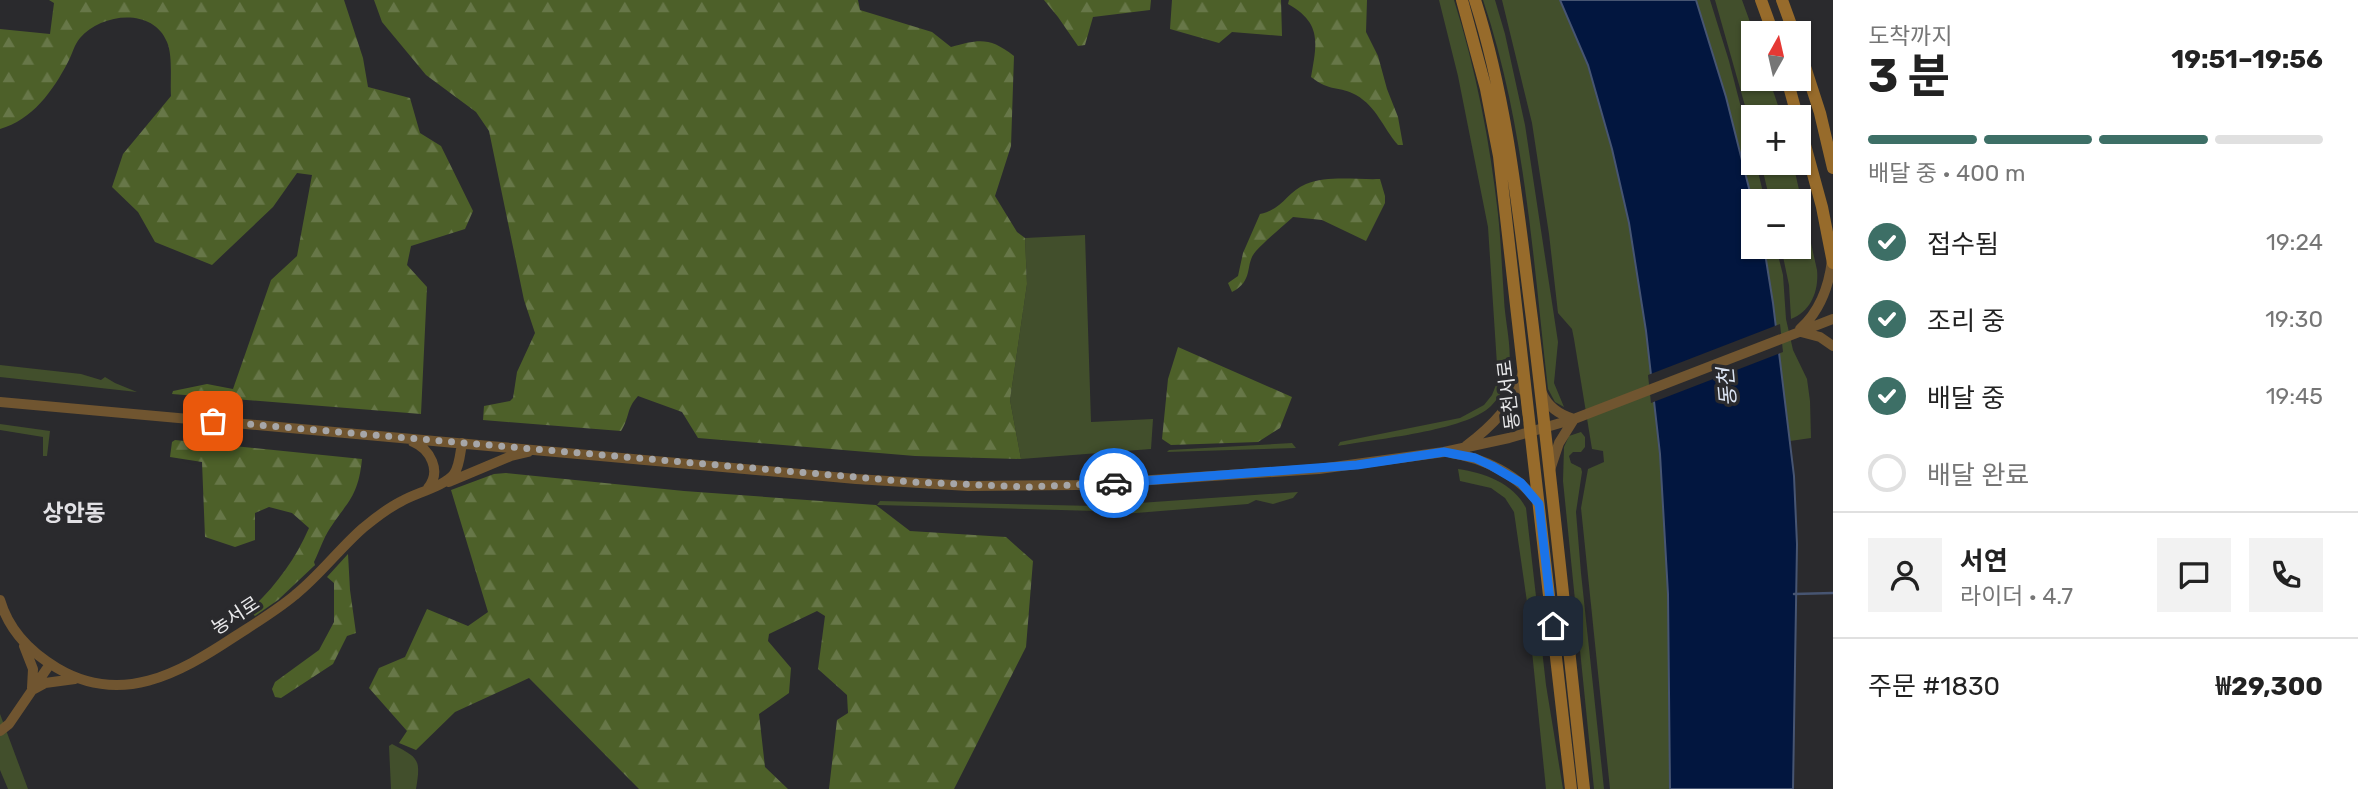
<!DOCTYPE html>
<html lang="ko">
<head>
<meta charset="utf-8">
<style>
	body { margin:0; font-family:Rubik,"Noto Sans KR",sans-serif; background:#f2f2f2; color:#222; height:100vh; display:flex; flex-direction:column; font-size:26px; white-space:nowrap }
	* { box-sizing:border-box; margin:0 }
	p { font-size:23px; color:#767676 }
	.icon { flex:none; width:38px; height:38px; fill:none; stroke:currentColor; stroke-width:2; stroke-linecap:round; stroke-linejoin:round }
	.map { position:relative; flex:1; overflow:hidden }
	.details { display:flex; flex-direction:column; background:#fff; width:525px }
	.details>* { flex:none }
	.needle { width:46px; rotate:8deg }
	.controls { position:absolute; left:1741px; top:21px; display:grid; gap:14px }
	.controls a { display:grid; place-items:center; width:70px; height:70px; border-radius:0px; background:#fff; box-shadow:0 2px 5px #0004; font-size:35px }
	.pin { position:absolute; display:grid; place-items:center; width:60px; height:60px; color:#fff; margin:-30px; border-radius:14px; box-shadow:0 4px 10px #0006 }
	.courier { position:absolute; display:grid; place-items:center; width:70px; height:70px; margin:-35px; border:5px solid #1a73e8; border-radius:50%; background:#fff; color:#222; box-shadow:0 2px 9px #0007 }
	.head em { font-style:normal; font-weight:700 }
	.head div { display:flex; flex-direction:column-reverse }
	.head { display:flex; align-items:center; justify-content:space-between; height:119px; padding:0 35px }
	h1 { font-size:46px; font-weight:700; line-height:52px }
	.bar { display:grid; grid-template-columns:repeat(4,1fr); gap:10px 7px; align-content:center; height:84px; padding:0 35px }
	.bar i { height:9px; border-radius:5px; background:#e0e0e0 }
	.bar .active { background:#3d6f66 }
	.bar p { grid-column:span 4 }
	.line { display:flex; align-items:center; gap:18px; padding:0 35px; border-top:2px solid #e0e0e0 }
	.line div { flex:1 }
	.round { display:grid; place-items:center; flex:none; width:74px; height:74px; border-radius:0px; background:#f2f2f2 }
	ol { padding:0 35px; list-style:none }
	li { display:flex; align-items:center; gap:21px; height:77px }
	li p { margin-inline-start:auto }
	li .icon { padding:7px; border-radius:50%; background:#3d6f66; color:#fff; stroke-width:4 }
	li:last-child { color:#767676 }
	li i { width:38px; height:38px; border:4px solid #e0e0e0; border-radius:50% }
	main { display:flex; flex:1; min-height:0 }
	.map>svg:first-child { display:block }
</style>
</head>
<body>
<main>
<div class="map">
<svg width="1833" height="789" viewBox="0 0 1833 789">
	<defs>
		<pattern id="forest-firs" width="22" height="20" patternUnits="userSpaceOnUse" patternTransform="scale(1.75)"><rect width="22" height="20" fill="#4d6029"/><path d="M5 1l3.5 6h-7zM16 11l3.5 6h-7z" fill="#677748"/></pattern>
	</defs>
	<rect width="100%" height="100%" fill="#2a2a2d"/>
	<!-- green -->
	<path fill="#424f2c" d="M1439,0H1454C1476,70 1490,142 1498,214C1501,242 1502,271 1504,299C1505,322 1512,346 1509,368C1507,383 1501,396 1491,406C1466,431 1375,439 1338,446L1340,442L1460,418L1484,405L1492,395L1498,380L1488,227L1458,76Z
		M1483,0H1495L1505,34L1525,125L1558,342L1554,383L1564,407L1555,402L1548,389C1533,259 1525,125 1483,0Z
		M1502,0H1560L1588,65L1612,149L1629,223L1646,331L1660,454L1668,594L1670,789H1610L1581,508L1588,469L1604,462L1603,451L1592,449L1574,339L1572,329L1558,313L1549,234L1532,123Z
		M1696,0H1710L1729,61L1753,154L1754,163H1756L1765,201H1754L1753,204L1726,97Z
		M1715,0H1742L1754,33V79H1769L1782,117H1754L1753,134Z
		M1761,163H1793L1817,270C1819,291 1811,311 1791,319L1789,285L1781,247H1799V201H1770Z
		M1085,235L1091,422L1153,419L1151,449L1021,459L1010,400L1027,284L1025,238Z
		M1764,247H1776L1783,275L1786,319L1793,350L1807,379L1810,401L1811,438L1790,441L1773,303Z
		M0,365L81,374L101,380L105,377L115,383L137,392L0,377Z
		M0,424L50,431L47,456H43V437L0,430Z
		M1581,432L1585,437V447L1581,452H1573L1569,456L1571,463L1581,468L1582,472L1576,512L1581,573L1604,789H1594L1563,481L1564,447L1569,436Z
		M1292,443L1296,448L1167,452L1169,450Z
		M1458,469C1485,473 1513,483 1526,508L1546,685L1563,789H1546L1527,602L1514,512L1505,498L1491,488L1460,481Z
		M1298,492L1293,498L1273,504L1256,500L1248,504L1111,515L1096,511L877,505L880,501L1096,506Z
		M0,714L28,789H8L0,770Z
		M392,744C419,758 421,759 416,789H391L389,746Z"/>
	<!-- forest -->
	<path fill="url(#forest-firs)" d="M49,0H344L363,58L368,87L410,98L420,133L441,146L473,211L465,229L411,246L407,265L427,287L421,414L172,394L173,391L207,384L233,389L271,280L297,256L312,175L297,173L273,207L212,265L155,242L138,212L112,187L123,154L171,96C170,80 173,56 167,42C153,7 101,13 80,38C74,45 72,55 68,62C53,91 32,120 0,129V29L50,34L54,3Z
		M374,0H858L860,10L932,32L951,47C979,39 990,37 1014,56L1011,146L995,196L1017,232L1025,238L1027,284L1010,400L1021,459L915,456L698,438L682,412L638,396C626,409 630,417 621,431L483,420L484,406L510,401L513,398L517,372L535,333L524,300L489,131L476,112L426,75L382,22Z
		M1044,0H1151L1150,10L1093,17L1085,45L1078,46L1058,17Z
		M1172,0H1281L1282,36L1232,32L1219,43L1170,29Z
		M1289,0H1367L1366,32L1378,56L1387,89L1398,117L1403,145H1398C1383,128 1377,107 1356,95C1340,86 1330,92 1311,77C1317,43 1322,23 1288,4Z
		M1380,179L1385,196V203L1366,241L1322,220L1293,217C1281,228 1267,239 1256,251C1244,264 1255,280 1232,292L1228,283L1238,276L1243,253L1260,214C1282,210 1287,192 1306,184C1328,175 1357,180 1380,179Z
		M1178,347L1292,397L1280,428L1258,442L1171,445L1162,439L1168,379Z
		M175,440L362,459C358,502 343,504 325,537C321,545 318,554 314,562L315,565L278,600L255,616L249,611C275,587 295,560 309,528L292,513L269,507L255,513V540L235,547L205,537L202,462L170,457L172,442Z
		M506,473L684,491L876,505L910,531L1006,537L1033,561L1026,647L954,789H829L837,720L848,713L847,695L818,669L825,616L817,611L769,634L768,641L791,668L789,693L759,714L765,767L788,789H639L529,678L455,712L416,750L399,743L407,731L369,688L379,668L405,657L427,609L468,626L488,612L451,490L494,474Z
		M348,554L350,590L356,633L347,636L333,664L281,698L275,697L272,689L275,682L319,650L334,622V583L327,577Z"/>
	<!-- water -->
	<path fill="#02163f" stroke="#475572" stroke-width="2" d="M1560,0H1696L1726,97L1753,204L1754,247H1764L1773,303L1794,476L1797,544L1793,789H1670L1668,594L1660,454L1646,331L1629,223L1612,149L1588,65Z"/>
	<!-- pier -->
	<path fill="#2a2a2d" d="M1780,324L1783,352L1651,403L1648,375Z"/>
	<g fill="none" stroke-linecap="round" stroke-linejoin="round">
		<!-- stream -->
		<path stroke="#475572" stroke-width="2.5" d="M1794,594L1833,593"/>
		<!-- tertiary -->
		<path stroke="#705530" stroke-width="10" d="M1800,329C1820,311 1829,286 1832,260
			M1801,332L1820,337L1833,346
			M1542,393C1548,407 1560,415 1574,419
			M0,402L856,479L968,486L1077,485L1319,469L1444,452L1509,438L1574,419L1833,319
			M413,442C430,449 442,471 428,488
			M1466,446C1492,426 1514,405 1523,372
			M1451,453C1484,458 1518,475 1538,502
			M1550,470L1559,443L1574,419
			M449,482L511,456L528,452
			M0,600C9,631 30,652 57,668C121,706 178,674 234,637C254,624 276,611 295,595C320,575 339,549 363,528C375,518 388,508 402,501C416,493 445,486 454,474C460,465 460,453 462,443
			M24,646L33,669L32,688
			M34,689L45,683L75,679
			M0,731L9,724L50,664"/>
		<!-- secondary -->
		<path stroke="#976b2b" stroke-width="12" d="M1462,0L1486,89L1499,156L1571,789
			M1475,0C1508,104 1518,211 1532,319C1551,475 1567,632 1584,789
			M1761,0L1773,33
			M1782,0L1794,33
			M1799,48L1820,113L1833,168
			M1787,79L1822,207L1833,263"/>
	</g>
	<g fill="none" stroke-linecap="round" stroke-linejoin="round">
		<!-- done -->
		<path stroke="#a6a6a8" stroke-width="7" stroke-dasharray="0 12.6" d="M213,421L912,482L1027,487L1114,483"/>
		<!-- route -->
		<path stroke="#1a73e8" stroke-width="9" d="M1114,483L1357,465L1444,452L1475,458L1492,466L1521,483L1539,504L1553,626"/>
	</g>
	<g text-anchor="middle" stroke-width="7" stroke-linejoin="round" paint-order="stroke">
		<!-- street labels -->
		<g font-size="19" fill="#e8e8ea" stroke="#2a2a2d">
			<text transform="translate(1508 395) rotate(-97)" y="7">동천서로</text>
			<text transform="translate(235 615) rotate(-33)" y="7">농서로</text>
		</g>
		<!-- water labels -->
		<g font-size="21" font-style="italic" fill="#dbe4f3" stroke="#2a2a2d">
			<text transform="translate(1727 387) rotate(-95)" y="7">동천</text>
		</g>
		<!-- quarter labels -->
		<g font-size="23" font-weight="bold" fill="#e2e1e5" stroke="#2a2a2d">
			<text x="74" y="521">상안동</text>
		</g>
	</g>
</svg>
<div class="controls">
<a><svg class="needle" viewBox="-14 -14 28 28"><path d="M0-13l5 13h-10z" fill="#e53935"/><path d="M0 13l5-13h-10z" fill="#767676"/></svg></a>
<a>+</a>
<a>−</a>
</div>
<div class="pin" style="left:213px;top:421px;background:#ea580c"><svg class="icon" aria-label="bag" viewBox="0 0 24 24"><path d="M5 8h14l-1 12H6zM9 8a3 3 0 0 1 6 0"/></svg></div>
<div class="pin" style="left:1553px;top:626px;background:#1f2937"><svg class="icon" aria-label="home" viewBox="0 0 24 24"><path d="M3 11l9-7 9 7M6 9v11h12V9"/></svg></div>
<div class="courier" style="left:1114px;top:483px"><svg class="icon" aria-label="car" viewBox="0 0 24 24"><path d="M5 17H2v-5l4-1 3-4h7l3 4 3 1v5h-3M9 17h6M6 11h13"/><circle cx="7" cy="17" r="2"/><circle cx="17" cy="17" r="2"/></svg></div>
</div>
<section class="details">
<div class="head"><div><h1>3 분</h1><p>도착까지</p></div><em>19:51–19:56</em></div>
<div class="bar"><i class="active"></i><i class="active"></i><i class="active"></i><i></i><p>배달 중 · 400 m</p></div>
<ol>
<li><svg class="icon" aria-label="check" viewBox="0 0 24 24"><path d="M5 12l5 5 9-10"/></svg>접수됨<p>19:24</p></li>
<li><svg class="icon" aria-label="check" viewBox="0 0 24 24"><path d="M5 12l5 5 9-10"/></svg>조리 중<p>19:30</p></li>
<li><svg class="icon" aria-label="check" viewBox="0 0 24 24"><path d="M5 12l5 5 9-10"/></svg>배달 중<p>19:45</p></li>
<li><i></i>배달 완료</li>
</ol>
<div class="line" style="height:126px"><a class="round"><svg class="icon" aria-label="person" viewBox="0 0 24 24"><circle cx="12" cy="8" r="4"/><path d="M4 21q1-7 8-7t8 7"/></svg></a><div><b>서연</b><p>라이더 · 4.7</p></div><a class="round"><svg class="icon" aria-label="chat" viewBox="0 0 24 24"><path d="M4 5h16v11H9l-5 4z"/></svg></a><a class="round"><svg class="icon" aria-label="phone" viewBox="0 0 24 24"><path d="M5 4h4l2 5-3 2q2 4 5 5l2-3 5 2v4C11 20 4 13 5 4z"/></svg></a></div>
<div class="line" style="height:91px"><div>주문 #1830</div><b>₩29,300</b></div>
</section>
</main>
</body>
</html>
